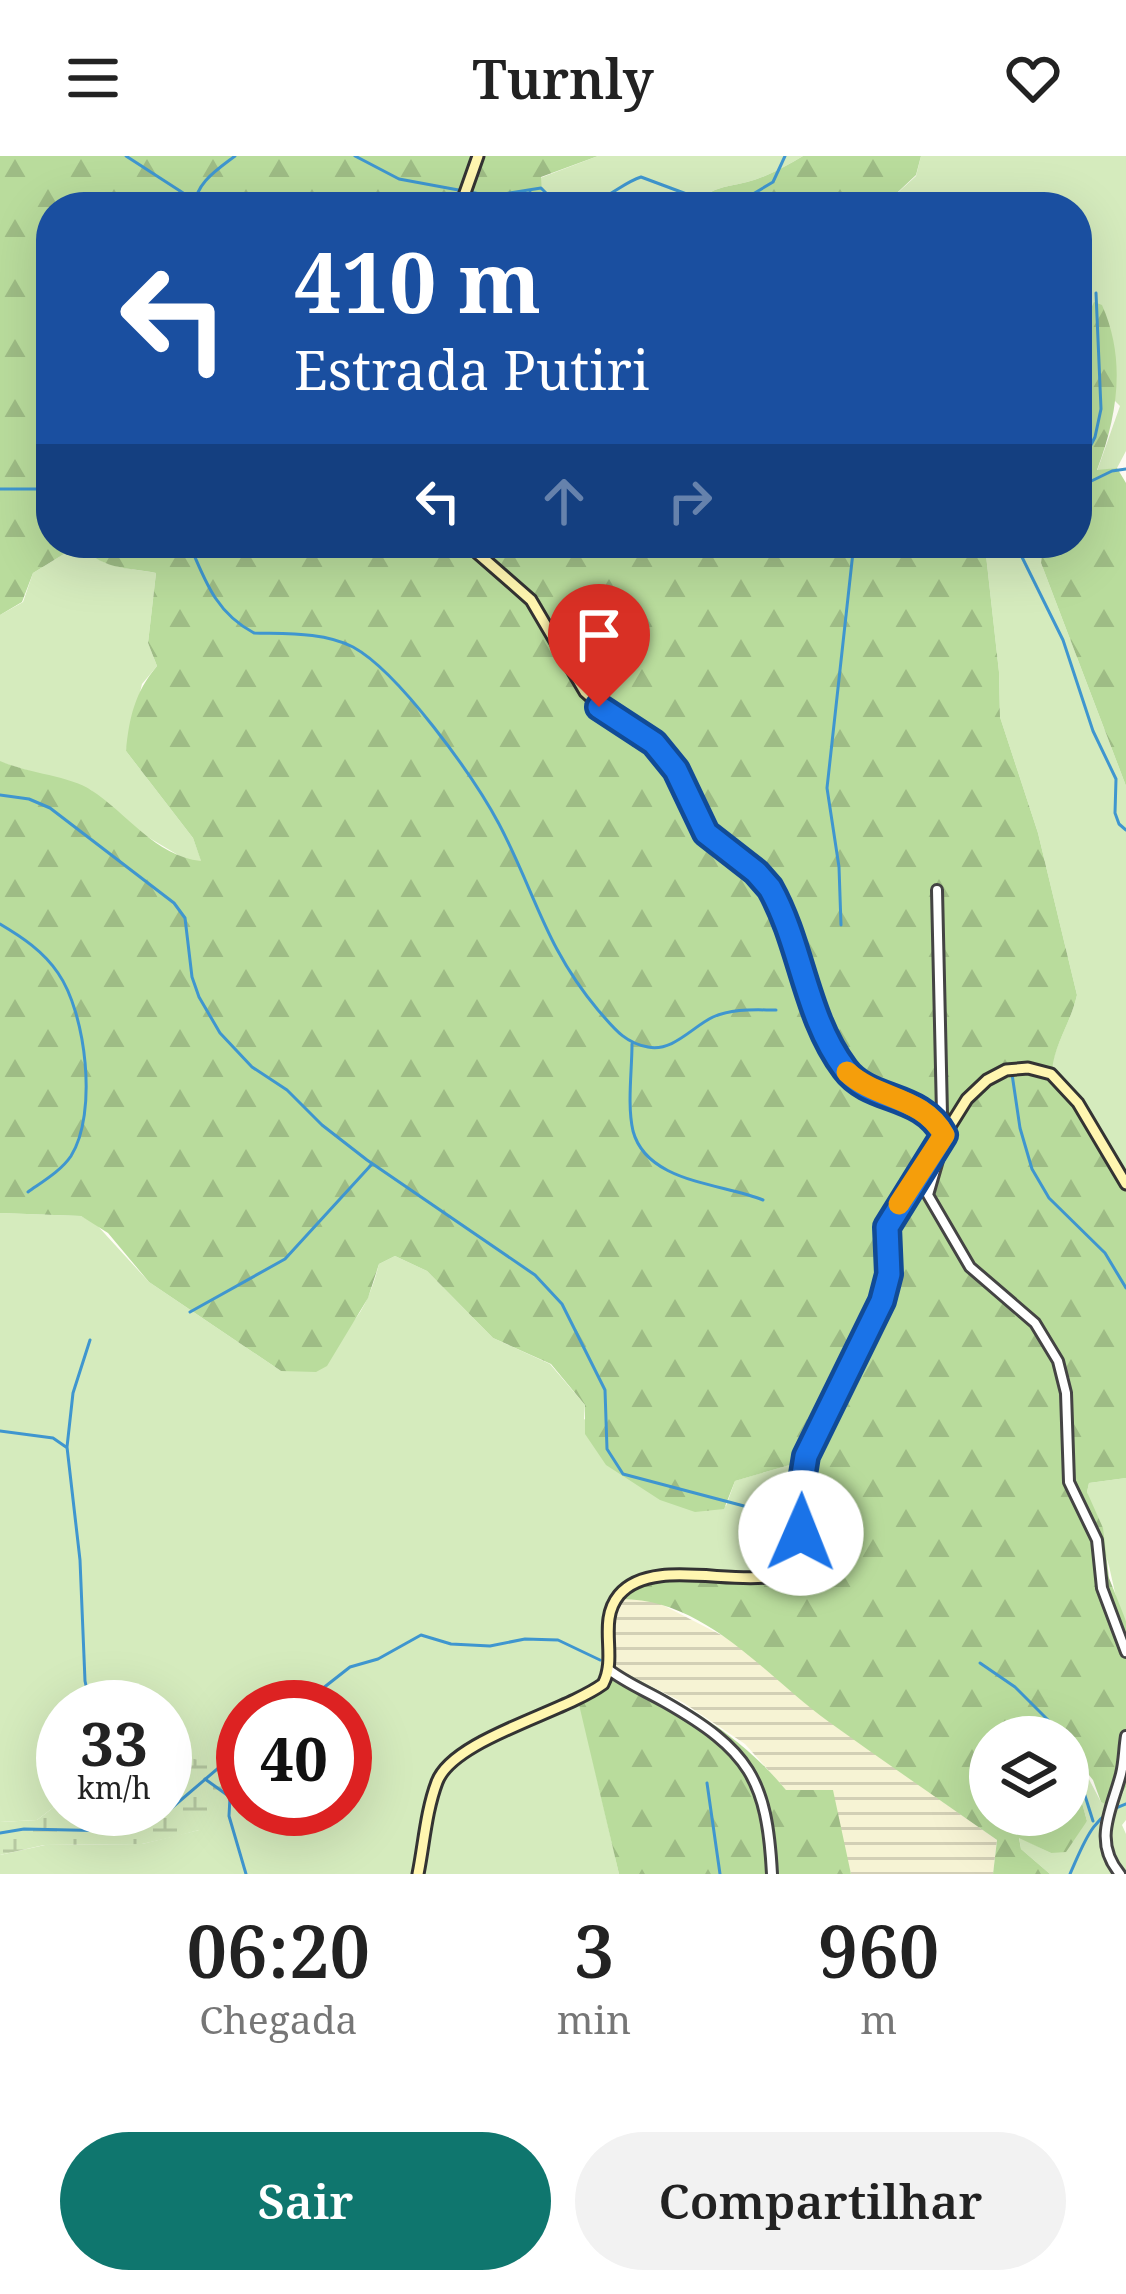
<!DOCTYPE html>
<html lang="pt">
<head>
<meta charset="utf-8">
<style>
  body { margin:0; font-family:"Noto Serif",serif; background:#f2f2f2; color:#222; height:100vh; display:flex; flex-direction:column; font-size:45px; white-space:nowrap }
  * { box-sizing:border-box; margin:0 }
  p { font-size:39px; color:#767676 }
  .icon { flex:none; width:66px; height:66px; fill:none; stroke:currentColor; stroke-width:2; stroke-linecap:round; stroke-linejoin:round }
  .map { position:relative; height:1718px; overflow:hidden }
  .drawer { display:flex; flex-direction:column; background:#fff; flex:1 }
  .drawer>* { flex:none }
  .guide { position:absolute; left:36px; top:36px; width:1056px; height:366px; border-radius:48px; box-shadow:0 12px 48px #0002; background:#1a4fa0; color:#fff; overflow:hidden }
  .fabs { position:absolute; left:969px; top:1560px; display:grid; gap:24px }
  .fabs a { display:grid; place-items:center; width:120px; height:120px; border-radius:50%; background:#fff; box-shadow:0 12px 48px #0002; font-size:60px }
  .speed { position:absolute; left:36px; top:1524px; display:flex; gap:24px; font-size:60px; font-weight:700; text-align:center }
  .speed>* { display:grid; place-content:center; width:156px; height:156px; border-radius:50%; background:#fff; box-shadow:0 12px 48px #0002; line-height:1 }
  .speed small { font-size:30px; font-weight:400 }
  .speed .limit { border:18px solid #d22; background:#fff; color:#111 }
  .pin { position:absolute; display:grid; place-items:center; width:102px; height:102px; color:#fff; margin:-123px -51px; border-radius:50% 50% 50% 0; rotate:-45deg; box-shadow:0 0 12px #0007 }
  .pin .icon { rotate:45deg }
  .me { position:absolute; width:132px; margin:-66px; rotate:1deg; stroke-linejoin:round; filter:drop-shadow(0 0 9px #0008) }
  .turn { display:flex; align-items:center; gap:42px; height:252px; padding:0 60px; font-size:54px }
  .turn .icon { width:156px; height:156px; stroke-width:2.5 }
  .turn b { display:block; font-size:84px; line-height:102px }
  .lanes { display:flex; align-items:center; height:114px; padding:0 60px; background:#0003; justify-content:center; gap:60px; direction:ltr }
  .lanes .off { opacity:.35 }
  .eta { display:flex; justify-content:space-evenly; align-items:center; height:204px; text-align:center }
  .eta b { font-size:72px; font-weight:600; line-height:84px }
  .primary-button { display:flex; gap:24px; margin-top:auto; padding:24px 60px }
  .primary-button a { flex:1; height:138px; border-radius:72px; background:#0f766e; color:#fff; font-size:48px; font-weight:600; line-height:138px; text-align:center }
  .primary-button a+a { background:#f2f2f2; color:#222 }
  header { display:flex; justify-content:space-between; align-items:center; height:156px; padding:0 60px; background:#fff; font-size:54px; font-weight:600 }
  .map>svg:first-child { display:block }
  .farmland { fill:url(#farmland-rules) }
  .grass { fill:#d5ebbd; fill-rule:evenodd }
  .forest { fill:url(#forest-firs); fill-rule:evenodd }
  .wetland { fill:url(#wetland-marsh) }
  .lines { fill:none; stroke-linecap:round; stroke-linejoin:round }
  .stream { stroke:#3f96cf; stroke-width:3 }
  .street-casing { stroke:#444; stroke-width:14 }
  .secondary-casing { stroke:#333; stroke-width:15 }
  .street { stroke:#fff; stroke-width:8 }
  .secondary { stroke:#fff6b0; stroke-width:9 }
  .route-casing { stroke:#114b97; stroke-width:30 }
  .route { stroke:#1a73e8; stroke-width:21 }
  .slow { stroke:#f59e0b; stroke-width:21 }
</style>
</head>
<body>
<header><svg class="icon" aria-label="menu" viewBox="0 0 24 24"><path d="M4 6h16M4 12h16M4 18h16"/></svg>Turnly<svg class="icon" aria-label="heart" viewBox="0 0 24 24"><path d="M12 20l-8-8c-3-5 5-10 8-4 3-6 11-1 8 4z"/></svg></header>
<div class="map">
<svg width="1126" height="1718" viewBox="0 0 1126 1718">
  <defs>
    <pattern id="farmland-rules" width="6" height="5" patternUnits="userSpaceOnUse" patternTransform="scale(3)"><rect width="6" height="5" fill="#f6f3d4"/><path d="M0 2.5h6" fill="none" stroke="#d2cfb5"/></pattern>
    <pattern id="forest-firs" width="22" height="20" patternUnits="userSpaceOnUse" patternTransform="scale(3)"><rect width="22" height="20" fill="#b9dc9c"/><path d="M5 1l3.5 6h-7zM16 11l3.5 6h-7z" fill="#9ebc85"/></pattern>
    <pattern id="wetland-marsh" width="20" height="14" patternUnits="userSpaceOnUse" patternTransform="scale(3)"><rect width="20" height="14" fill="#d5ebbd"/><path d="M1 5h8M5 5V1M11 12h8M15 12V8" fill="none" stroke="#b6c8a1"/></pattern>
  </defs>
  <rect width="100%" height="100%" fill="#fffdf5"/>
  <path class="farmland" d="M649,1442L731,1484L824,1562L997,1684L993,1718H851L841,1682L786,1634L745,1588L684,1547L612,1510L610,1458L618,1443Z"/>
  <g class="grass">
    <path d="M598,0H803C786,10 767,21 747,26C723,32 711,30 694,51H532L542,37L540,22Z"/>
    <path d="M921,0H1126V295L1117,312L1097,315L1120,250L1078,208L1089,257L1087,267L1077,273V51H882L916,20Z"/>
    <path d="M82,387C95,412 130,412 156,417L148,487L157,510L142,528L126,595L193,682L202,707L183,702L136,674L91,634L0,606V459L23,446L33,417Z"/>
    <path d="M980,387H1043L1041,407L1126,630V1027L1051,915C1055,887 1071,866 1077,839L1038,677L1000,561L999,516L986,399Z"/>
    <path d="M0,1057L81,1060L95,1067L149,1126L281,1215C338,1181 361,1177 379,1108L395,1100L427,1115L493,1182L550,1208L585,1249L584,1263L726,1350L735,1325L792,1308L811,1277L817,1284L806,1350L811,1389L805,1402L777,1418L727,1417L628,1426L610,1458L611,1519L578,1540L619,1718H0V1699L45,1689L142,1688L199,1674L168,1609L165,1612V1551H63V1644L37,1664L0,1666ZM243,1551H345V1653H243Z"/>
    <path d="M1126,1322V1465L1118,1450L1109,1410L1087,1336L1089,1327Z"/>
    <path d="M1081,1608L1101,1646L1115,1653L1126,1631V1664L1122,1669L1126,1678V1718H1050L1021,1693L1019,1681L1051,1697L1087,1665L1079,1636Z"/>
  </g>
  <g class="forest">
    <path d="M0,0H598L541,21L542,38L532,51H51V387H82L33,417L22,446L0,459Z"/>
    <path d="M803,0H921L916,19L882,51H694C711,30 723,32 747,26C767,21 786,10 803,0Z"/>
    <path d="M1094,146L1102,149C1126,203 1118,258 1097,314L1117,312L1126,327V630L1041,407L1043,387H1077V319L1082,315L1077,313V273L1087,267C1090,246 1078,227 1078,206C1077,184 1085,166 1094,146Z"/>
    <path d="M83,387H980L986,399L999,516L1000,561L1038,677L1077,839C1071,866 1055,887 1052,914L1126,1027V1322L1089,1327L1087,1336L1103,1372L1109,1422L1126,1465V1631L1114,1653L1101,1646L1093,1624L1081,1609L1079,1636L1087,1665L1066,1696L1051,1697L1019,1682L1021,1693L1050,1718H993L997,1684C941,1645 885,1606 829,1566C765,1520 705,1441 618,1443L628,1426L644,1418H777L805,1402L811,1389L806,1350L817,1284L812,1278L793,1308L735,1325L724,1353L695,1356L660,1344L606,1309L585,1278V1249L551,1208L493,1182L427,1115L395,1100L379,1108L368,1142L327,1210L316,1216L281,1215L149,1126L108,1077L81,1060L0,1057V605C27,617 70,620 91,634C127,657 155,700 201,705L193,682L126,595C129,562 135,536 157,510L148,487L156,417C131,412 94,413 83,387ZM990,1581H1068V1659H990Z"/>
    <path d="M612,1510C678,1544 738,1576 786,1634H833L851,1718H619L577,1540L592,1533Z"/>
  </g>
  <path class="wetland" d="M185,1601L208,1606L226,1620L229,1639L213,1663L199,1674L177,1680L142,1688L44,1689L0,1699V1666L37,1664L63,1644V1653H84L105,1668L131,1661L136,1653H165V1612Z"/>
  <g class="lines">
    <g class="stream">
      <path d="M126,0L194,44"/>
      <path d="M355,0L399,23L491,40L541,32L551,42C565,41 574,49 587,47C607,44 622,27 641,21L700,43L753,38L773,26L785,0"/>
      <path d="M195,51C194,28 218,13 235,0"/>
      <path d="M530,51V36"/>
      <path d="M1077,316L1095,281L1101,253L1096,137"/>
      <path d="M1077,332L1112,315L1126,313"/>
      <path d="M0,333H51"/>
      <path d="M189,387C205,425 216,457 254,477C287,478 323,476 353,491C399,516 474,621 499,668C535,736 545,791 598,854C613,871 624,887 648,891C673,896 692,871 713,861C733,852 755,854 776,854"/>
      <path d="M1015,387L1063,484L1093,575L1116,623L1115,657L1119,668L1126,674"/>
      <path d="M0,639L29,643L50,652L174,747L185,762L192,821L199,841L220,877L252,911L287,934L322,969L367,1004L535,1119L562,1148L605,1234L607,1293L623,1318L744,1350L789,1395"/>
      <path d="M0,768C22,781 43,795 58,817C86,857 98,957 71,1000C61,1015 42,1026 28,1036"/>
      <path d="M841,769L839,711L827,632L854,387"/>
      <path d="M632,888C632,915 627,949 633,975C647,1027 721,1027 763,1044"/>
      <path d="M1012,918L1020,972L1032,1013L1049,1042L1105,1097L1126,1132"/>
      <path d="M190,1156L285,1103L372,1008"/>
      <path d="M90,1184L73,1237L67,1291L80,1404L85,1525L91,1551"/>
      <path d="M0,1275L53,1282L66,1291"/>
      <path d="M980,1507L1015,1531L1065,1581"/>
      <path d="M299,1551L350,1511L378,1503L421,1479L451,1488L490,1490L525,1483L558,1484L600,1504"/>
      <path d="M1068,1586L1093,1665"/>
      <path d="M205,1623L230,1641L229,1660L246,1718"/>
      <path d="M707,1627L720,1718"/>
      <path d="M119,1653L123,1672"/>
      <path d="M0,1677L24,1673L117,1675L138,1671L161,1661L243,1591"/>
      <path d="M1070,1718C1084,1687 1092,1659 1126,1648"/>
    </g>
    <defs>
      <g id="street">
        <path d="M937,734L942,958L950,971"/>
        <path d="M945,980L928,1039L970,1111L1035,1167L1058,1205L1066,1237L1069,1326L1097,1384L1102,1432L1126,1496"/>
        <path d="M608,1513C626,1527 646,1535 665,1546C749,1594 767,1623 772,1718"/>
        <path d="M1120,1718C1092,1685 1112,1653 1121,1618C1124,1606 1124,1592 1126,1580"/>
      </g>
      <g id="secondary">
        <path d="M460,51L478,0"/>
        <path d="M466,387L531,444L585,536L617,565L654,587L676,614L706,677L756,716L779,748C796,796 815,885 851,920C879,948 922,937 944,979"/>
        <path d="M418,1718C424,1688 426,1655 437,1626C453,1583 563,1557 603,1528C618,1500 597,1466 619,1439C659,1391 778,1450 801,1401L802,1317L822,1264L887,1130V1071L967,943L987,924L1006,914L1028,912L1051,918L1078,947L1126,1028"/>
      </g>
    </defs>
    <use href="#street" class="street-casing"/>
    <use href="#secondary" class="secondary-casing"/>
    <use href="#street" class="street"/>
    <use href="#secondary" class="secondary"/>
  </g>
  <g class="lines">
    <defs>
      <path id="route" d="M599,551L654,587L676,614L706,677L756,716L770,732C802,789 805,860 845,913C870,947 921,936 944,979L887,1071L889,1118L882,1145L806,1300L800,1337L801,1377"/>
    </defs>
    <use href="#route" class="route-casing"/>
    <use href="#route" class="route"/>
    <path class="slow" d="M847,916C877,944 923,940 944,979L899,1048"/>
  </g>
</svg>
<div class="fabs">
<a><svg class="icon" aria-label="layers" viewBox="0 0 24 24"><path d="M12 4l9 5-9 5-9-5zM3 14l9 5 9-5"/></svg></a>
</div>
<div class="speed"><div>33<small>km/h</small></div><div class="limit">40</div></div>
<div class="pin" style="left:599px;top:551px;background:#d93025"><svg class="icon" aria-label="arrive" viewBox="0 0 24 24"><path d="M6 21V4h12l-3 4 3 4H6"/></svg></div>
<svg class="me" style="left:801px;top:1377px" viewBox="-20 -20 40 40"><circle r="19" fill="#fff"/><path d="M0-13L10 11 0 6-10 11z" fill="#1a73e8"/></svg>
<div class="guide">
<div class="turn"><svg class="icon" aria-label="left" viewBox="0 0 24 24"><path d="M17 20v-9H6M10 6l-5 5 5 5"/></svg><div><b>410 m</b>Estrada Putiri</div></div>
<div class="lanes"><svg class="icon" aria-label="left" viewBox="0 0 24 24"><path d="M17 20v-9H6M10 6l-5 5 5 5"/></svg><svg class="icon off" aria-label="ahead" viewBox="0 0 24 24"><path d="M12 20V5M6 11l6-6 6 6"/></svg><svg class="icon off" aria-label="right" viewBox="0 0 24 24"><path d="M7 20v-9h11M14 6l5 5-5 5"/></svg></div>
</div>
</div>
<section class="drawer">
<div class="eta">
<div><b>06:20</b><p>Chegada</p></div>
<div><b>3</b><p>min</p></div>
<div><b>960</b><p>m</p></div>
</div>
<div class="primary-button"><a>Sair</a><a>Compartilhar</a></div>
</section>
</body>
</html>
